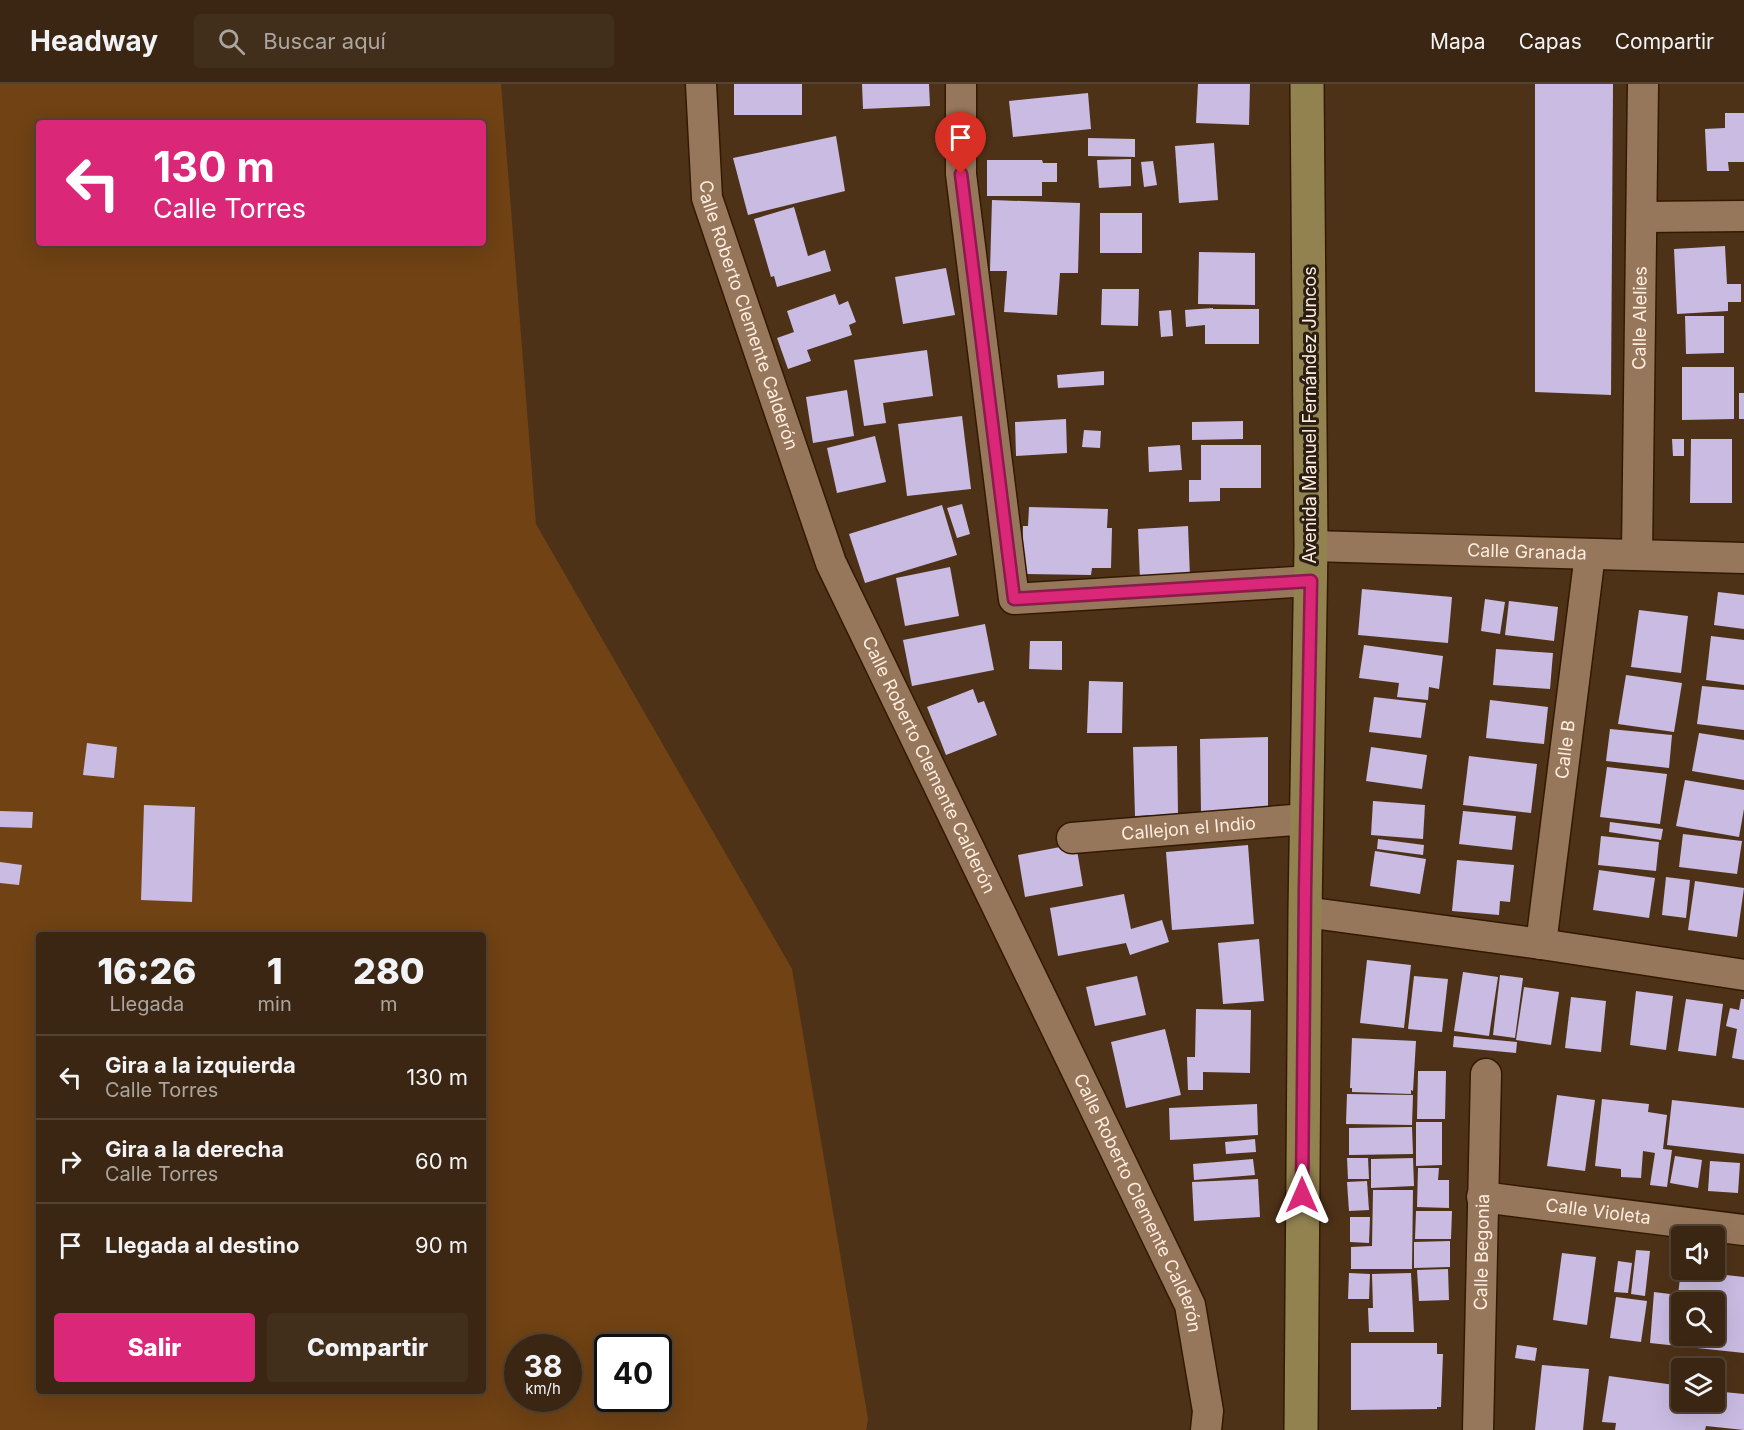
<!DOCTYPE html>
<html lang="es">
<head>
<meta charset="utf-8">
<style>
  body { margin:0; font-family:Inter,sans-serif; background:#412e1b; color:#f1f3f6; height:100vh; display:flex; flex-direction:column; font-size:22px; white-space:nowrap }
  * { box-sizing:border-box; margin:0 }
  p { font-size:20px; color:#aba59f }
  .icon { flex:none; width:33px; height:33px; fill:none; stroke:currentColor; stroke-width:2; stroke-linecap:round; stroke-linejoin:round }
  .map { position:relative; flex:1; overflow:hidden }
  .details { position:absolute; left:36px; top:848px; width:450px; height:462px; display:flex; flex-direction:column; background:#3a2612; border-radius:6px; box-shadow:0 6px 24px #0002,0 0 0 2px #544332 }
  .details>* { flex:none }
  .top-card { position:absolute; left:36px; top:36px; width:450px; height:126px; border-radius:6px; box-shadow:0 6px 24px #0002,0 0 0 2px #544332; background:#db2777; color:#fff; overflow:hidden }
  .buttons { position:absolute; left:1671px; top:1142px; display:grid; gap:12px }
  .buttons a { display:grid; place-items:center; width:54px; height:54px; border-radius:6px; background:#3a2612; box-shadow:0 6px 24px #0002,0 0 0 2px #544332; font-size:30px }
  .speed { position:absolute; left:504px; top:1250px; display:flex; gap:12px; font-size:30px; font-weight:700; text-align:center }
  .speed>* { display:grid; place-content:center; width:78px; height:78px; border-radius:50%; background:#3a2612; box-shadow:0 6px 24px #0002,0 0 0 2px #544332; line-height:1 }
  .speed small { font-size:15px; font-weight:400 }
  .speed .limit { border:3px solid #111; border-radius:9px; background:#fff; color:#111 }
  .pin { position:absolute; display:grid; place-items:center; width:51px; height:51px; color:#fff; margin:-62px -26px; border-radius:50% 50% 50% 0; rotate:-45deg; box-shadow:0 0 6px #0007 }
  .pin .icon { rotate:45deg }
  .me { position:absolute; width:66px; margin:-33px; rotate:0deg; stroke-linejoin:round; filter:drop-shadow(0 0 4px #0008) }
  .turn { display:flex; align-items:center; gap:21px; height:126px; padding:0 18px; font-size:27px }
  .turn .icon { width:78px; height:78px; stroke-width:2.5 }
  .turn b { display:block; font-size:42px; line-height:51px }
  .eta { display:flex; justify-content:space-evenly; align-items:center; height:102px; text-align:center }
  .eta b { font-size:36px; font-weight:800; line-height:42px }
  .primary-button { display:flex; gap:12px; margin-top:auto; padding:12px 18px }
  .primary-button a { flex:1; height:69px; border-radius:6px; background:#db2777; color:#fff; font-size:24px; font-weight:800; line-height:69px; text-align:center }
  .primary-button a+a { background:#412e1b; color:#f1f3f6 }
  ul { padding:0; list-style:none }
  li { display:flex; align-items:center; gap:18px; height:84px; padding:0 18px; border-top:2px solid #544332 }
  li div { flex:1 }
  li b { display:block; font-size:22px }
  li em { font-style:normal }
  header { display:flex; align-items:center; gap:36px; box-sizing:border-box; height:84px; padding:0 30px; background:#3a2612; border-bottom:2px solid #544332 }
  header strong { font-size:28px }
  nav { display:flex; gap:33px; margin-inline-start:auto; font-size:21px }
  .search { width:420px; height:54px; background:#412e1b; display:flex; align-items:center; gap:15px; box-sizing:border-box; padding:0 21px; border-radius:6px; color:#aba59f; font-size:22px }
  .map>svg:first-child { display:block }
  .green { fill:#704214; fill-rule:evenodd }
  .building { fill:#c9bbe2; fill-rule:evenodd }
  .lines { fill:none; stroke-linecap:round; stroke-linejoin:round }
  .street-casing { stroke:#331900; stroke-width:33 }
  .secondary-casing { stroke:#331900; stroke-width:36 }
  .street { stroke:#97775c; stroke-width:30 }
  .secondary { stroke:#91824f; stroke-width:33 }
  .route-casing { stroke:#8e194d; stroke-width:15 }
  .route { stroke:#db2777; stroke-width:10 }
  .labels { text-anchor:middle; stroke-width:6; stroke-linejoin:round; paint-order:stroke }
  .street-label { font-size:18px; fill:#ffecde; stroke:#2a1d12 }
</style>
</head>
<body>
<header>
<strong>Headway</strong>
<div class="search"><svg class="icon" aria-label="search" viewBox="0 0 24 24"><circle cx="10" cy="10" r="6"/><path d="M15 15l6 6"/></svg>Buscar aquí</div>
<nav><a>Mapa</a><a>Capas</a><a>Compartir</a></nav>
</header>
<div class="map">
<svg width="1744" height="1346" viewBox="0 0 1744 1346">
  <rect width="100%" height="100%" fill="#4e3218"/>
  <path class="green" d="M0,0H501L536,440L792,885L868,1335L866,1346H0ZM39,39H483V159H39ZM39,850H483V1306H39ZM518,1263H568V1314H518ZM608,1263H658V1314H608Z"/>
  <g class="building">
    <rect x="734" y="0" width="68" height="31"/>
    <path d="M862,0H929L930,22L863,25Z"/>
    <path d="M1198,0H1250L1249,41L1196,39Z"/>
    <path d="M1535,0H1613L1611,311L1535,308Z"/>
    <path d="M1088,9L1091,45L1013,53L1009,17Z"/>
    <path d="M1725,29H1744V78H1728L1729,87H1707L1705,45L1725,44Z"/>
    <path d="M836,52L845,107L748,131L733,74Z"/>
    <path d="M1088,54L1135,55V73L1088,72Z"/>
    <path d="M1214,59L1218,116L1179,119L1175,62Z"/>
    <path d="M1131,75V102L1099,104L1097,76Z"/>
    <path d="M987,76H1042L1043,79H1057V98H1042V112H987Z"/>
    <path d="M1153,77L1157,101L1144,103L1141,78Z"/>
    <path d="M992,116L1080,119L1078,189H1060L1057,231L1004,228L1007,187H990Z"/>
    <path d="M794,123L808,172L825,166L831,187L777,203L774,192L771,193L754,135Z"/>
    <rect x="1100" y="129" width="42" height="40"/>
    <path d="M1725,162L1727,200H1741V218H1728V227L1677,230L1674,165Z"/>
    <path d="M1199,168L1255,169V221L1198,220Z"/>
    <path d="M946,184L955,231L903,240L895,193Z"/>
    <path d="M1102,205H1139L1138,242L1101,241Z"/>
    <path d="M835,210L839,221L848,217L856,238L849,241L852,251L807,266L811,277L788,285L777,254L794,248L787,227Z"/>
    <path d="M1213,224V225H1259V260H1205V241L1186,243L1185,226Z"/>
    <path d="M1171,226L1173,252L1161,253L1159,227Z"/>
    <path d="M1685,232H1724V269L1686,270Z"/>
    <path d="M927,266L933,312L883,319L886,339L864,342L854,276Z"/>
    <path d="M1682,283H1734V335L1682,336Z"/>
    <path d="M1104,287V301L1058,304L1057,291Z"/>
    <path d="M847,306L854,352L813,359L806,313Z"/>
    <rect x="1739" y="309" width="5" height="26"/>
    <path d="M962,332L971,405L907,412L898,340Z"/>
    <path d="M1066,335L1067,369L1016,372L1015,338Z"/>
    <path d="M1243,337V355L1192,356V338Z"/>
    <path d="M1084,346L1101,347L1100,364L1082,363Z"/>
    <path d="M875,352L886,398L837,409L827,364Z"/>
    <path d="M1672,355H1684V372H1673Z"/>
    <path d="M1691,355H1732V419H1690Z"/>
    <path d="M1180,361L1182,386L1149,388L1148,363Z"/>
    <path d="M1201,361H1261V404H1220V417L1189,418V396H1201Z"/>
    <path d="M962,420L970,450L957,454L947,424Z"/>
    <path d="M942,421L957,471L865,499L849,450Z"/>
    <path d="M1029,423L1108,425L1107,444H1112L1111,484H1092L1091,491L1026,490V482H1022L1023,442H1028Z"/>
    <path d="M1188,442L1190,493L1140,496L1138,445Z"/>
    <path d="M950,483L959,532L905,542L896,494Z"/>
    <path d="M1362,505L1452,513L1448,559L1358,551Z"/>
    <path d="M1718,508L1744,511V545L1714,541Z"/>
    <path d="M1485,515L1505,518L1500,550L1481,547Z"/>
    <path d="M1509,517L1558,523L1554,557L1505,551Z"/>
    <path d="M1639,526L1688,532L1681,589L1631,583Z"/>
    <path d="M985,540L994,586L912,602L903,556Z"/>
    <path d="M1711,552L1744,556V601L1706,596Z"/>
    <path d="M1030,557H1062V586L1029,585Z"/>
    <path d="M1364,561L1443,572L1439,605L1429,603L1428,616L1397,613L1399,599L1359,594Z"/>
    <path d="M1496,565L1553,569L1550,605L1493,601Z"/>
    <path d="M1626,591L1682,599L1674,648L1618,640Z"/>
    <path d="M1089,597L1123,598L1122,649H1087Z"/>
    <path d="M1702,602L1744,606V646L1697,640Z"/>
    <path d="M973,605L978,619L984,617L997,651L946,671L927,623Z"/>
    <path d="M1374,613L1426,619L1421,654L1369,648Z"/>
    <path d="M1490,616L1548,623L1544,660L1486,654Z"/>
    <path d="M1610,645L1672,651L1669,684L1606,677Z"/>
    <path d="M1699,649L1744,656V696L1692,687Z"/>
    <path d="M1268,653V726L1201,728L1200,655Z"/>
    <path d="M87,659L117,663L114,694L83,691Z"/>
    <path d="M1177,662L1178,730L1135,732L1133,663Z"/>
    <path d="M1371,663L1427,671L1422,705L1366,697Z"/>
    <path d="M1469,672L1537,680L1531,729L1463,721Z"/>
    <path d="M1607,683L1667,690L1660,740L1600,733Z"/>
    <path d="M1685,696L1744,706V725L1739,753L1676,742Z"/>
    <path d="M1373,717L1425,721L1423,755L1371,751Z"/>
    <path d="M144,721L195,723L192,818L141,816Z"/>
    <path d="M0,727L33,728L32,744L0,743Z"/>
    <path d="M1463,727L1516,732L1512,766L1459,760Z"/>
    <path d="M1610,738L1663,745L1661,756L1609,748Z"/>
    <path d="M1683,750L1742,757L1737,790L1679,783Z"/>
    <path d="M1601,752L1659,758L1656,787L1598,781Z"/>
    <path d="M1378,755L1424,761L1423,771L1377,765Z"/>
    <path d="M1076,760L1083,802L1025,813L1018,771Z"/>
    <path d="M1248,761L1254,840L1172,846L1166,768Z"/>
    <path d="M1375,767L1426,775L1420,810L1370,802Z"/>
    <path d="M1457,776L1514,781L1510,818L1500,817L1499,831L1452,827Z"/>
    <path d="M0,778L22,781L19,801L0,799Z"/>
    <path d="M1599,786L1655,794L1649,834L1593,826Z"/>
    <path d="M1666,793L1690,796L1686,834L1662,831Z"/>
    <path d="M1695,797L1744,804L1737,853L1688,846Z"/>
    <path d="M1124,810L1131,845L1162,836L1169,858L1130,871L1126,859L1058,872L1050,824Z"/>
    <path d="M1259,855L1264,917L1223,920L1218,859Z"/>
    <path d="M1367,876L1411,881L1404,944L1360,939Z"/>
    <path d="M1463,888L1498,893L1489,952L1454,947Z"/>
    <path d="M1500,891L1523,894L1515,954L1493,951Z"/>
    <path d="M1137,892L1146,931L1095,942L1086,903Z"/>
    <path d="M1414,892L1448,895L1442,948L1408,945Z"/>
    <path d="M1524,903L1559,908L1551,961L1516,956Z"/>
    <path d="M1636,907L1673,912L1666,966L1630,961Z"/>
    <path d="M1571,913L1606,917L1601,968L1565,964Z"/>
    <path d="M1686,915L1723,920L1716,972L1678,967Z"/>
    <path d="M1741,915H1744V976L1732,974L1737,945L1726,942L1730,924L1739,926Z"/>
    <path d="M1196,925L1251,926L1250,989L1203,988V1006H1188L1187,973H1195Z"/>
    <path d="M1165,945L1181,1011L1126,1024L1111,958Z"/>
    <path d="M1454,952L1517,958L1516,969L1453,963Z"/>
    <path d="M1352,954L1416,957L1413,1007L1411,1006V1010L1352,1008V1004H1350Z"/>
    <path d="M1418,987H1446L1445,1035H1417Z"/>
    <path d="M1347,1010L1413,1011L1412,1041L1346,1040Z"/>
    <path d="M1557,1011L1595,1016L1585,1087L1547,1082Z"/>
    <path d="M1602,1015L1649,1020L1648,1028L1667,1031L1663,1065L1672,1066L1667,1103L1650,1101L1655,1069L1643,1067L1641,1094L1621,1093V1085L1595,1082Z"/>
    <path d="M1672,1016L1744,1024V1070L1667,1061Z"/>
    <path d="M1257,1020L1258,1051L1170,1056L1169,1024Z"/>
    <path d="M1416,1038H1442V1081L1416,1082Z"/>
    <path d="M1412,1043L1413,1070L1349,1071V1044Z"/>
    <path d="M1255,1055L1256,1068L1226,1070L1225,1058Z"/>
    <path d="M1675,1072L1702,1076L1698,1104L1670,1099Z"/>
    <path d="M1347,1074H1368L1369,1095H1348Z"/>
    <path d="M1413,1074L1414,1102L1371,1104V1075Z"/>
    <path d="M1253,1075L1255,1091L1194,1096L1193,1080Z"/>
    <path d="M1710,1077L1740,1079L1738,1109L1708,1107Z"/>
    <path d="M1418,1084H1439L1438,1096H1449V1124L1417,1123Z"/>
    <path d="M1258,1095L1260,1133L1194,1137L1192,1098Z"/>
    <path d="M1367,1097L1369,1126L1349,1127L1347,1098Z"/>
    <path d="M1373,1106H1413L1412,1185H1351V1163L1372,1162Z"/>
    <path d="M1416,1127H1452L1451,1155H1415Z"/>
    <path d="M1350,1133H1370L1369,1159L1350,1158Z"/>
    <path d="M1450,1157V1183L1414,1184V1158Z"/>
    <path d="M1636,1166L1650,1167L1645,1212L1631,1210Z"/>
    <path d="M1562,1169L1596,1173L1587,1241L1553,1236Z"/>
    <path d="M1618,1177L1632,1179L1628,1209L1614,1208Z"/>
    <path d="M1448,1185L1449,1216L1419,1217L1417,1186Z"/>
    <path d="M1681,1186L1744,1193V1269L1650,1259L1654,1208L1678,1211ZM1682,1218H1714V1251H1682Z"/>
    <path d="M1349,1189L1370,1190L1369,1215H1348Z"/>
    <path d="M1411,1189L1414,1248H1369L1368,1224H1373L1372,1190Z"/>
    <path d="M1616,1213L1647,1217L1641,1258L1610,1254Z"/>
    <path d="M1351,1259H1437V1270H1443L1441,1323H1437V1325L1351,1326Z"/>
    <path d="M1517,1261L1537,1264L1535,1277L1515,1274Z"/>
    <path d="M1542,1281L1589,1285L1583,1346H1535Z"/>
    <path d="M1609,1292L1682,1302V1317H1714V1307L1744,1310V1346L1706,1342L1705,1346H1615L1616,1339L1602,1338Z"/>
  </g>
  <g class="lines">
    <defs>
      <g id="street">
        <path id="s1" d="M701,0L707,114L831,479L1190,1221L1208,1327L1206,1346"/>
        <path d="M961,0V90L1014,515L1311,497"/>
        <path d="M1642,133L1744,132"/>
        <path id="s2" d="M1311,462L1744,474"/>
        <path id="s3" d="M1637,470L1643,0"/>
        <path id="s4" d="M1072,754L1306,735"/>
        <path d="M1305,828L1541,860L1744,891"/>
        <path id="s5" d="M1541,860L1590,470"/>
        <path id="s6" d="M1482,1113L1744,1146"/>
        <path id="s7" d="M1478,1346L1486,990"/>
      </g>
      <path id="secondary" d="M1301,1346L1305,828L1311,462L1307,0"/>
    </defs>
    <use href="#street" class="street-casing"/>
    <use href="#secondary" class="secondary-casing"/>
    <use href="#street" class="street"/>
    <use href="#secondary" class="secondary"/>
  </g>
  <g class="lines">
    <defs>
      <path id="route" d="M961,90L1014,515L1311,497L1305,805L1302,1111"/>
    </defs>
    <use href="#route" class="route-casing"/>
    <use href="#route" class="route"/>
  </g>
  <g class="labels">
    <g class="street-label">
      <text dy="6" stroke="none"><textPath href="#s1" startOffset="238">Calle Roberto Clemente Calderón</textPath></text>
      <text dy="6" stroke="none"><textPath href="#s3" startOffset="236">Calle Alelies</textPath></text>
      <text transform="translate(1310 331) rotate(-90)" y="6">Avenida Manuel Fernández Juncos</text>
      <text dy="6" stroke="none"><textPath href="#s2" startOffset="216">Calle Granada</textPath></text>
      <text dy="6" stroke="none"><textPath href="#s5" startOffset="196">Calle B</textPath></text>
      <text dy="6" stroke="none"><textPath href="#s1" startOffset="724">Calle Roberto Clemente Calderón</textPath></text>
      <text dy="6" stroke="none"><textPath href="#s4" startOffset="117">Callejon el Indio</textPath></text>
      <text dy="6" stroke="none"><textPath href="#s1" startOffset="1210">Calle Roberto Clemente Calderón</textPath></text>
      <text dy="6" stroke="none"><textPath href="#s6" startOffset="117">Calle Violeta</textPath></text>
      <text dy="6" stroke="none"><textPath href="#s7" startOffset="178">Calle Begonia</textPath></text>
    </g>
  </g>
</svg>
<div class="buttons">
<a><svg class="icon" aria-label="sound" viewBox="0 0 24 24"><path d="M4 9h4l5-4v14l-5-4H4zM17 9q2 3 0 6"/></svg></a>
<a><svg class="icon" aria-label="search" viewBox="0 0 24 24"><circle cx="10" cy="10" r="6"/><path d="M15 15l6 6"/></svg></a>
<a><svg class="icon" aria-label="layers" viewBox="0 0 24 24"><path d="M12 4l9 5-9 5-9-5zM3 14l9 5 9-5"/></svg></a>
</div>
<div class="speed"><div>38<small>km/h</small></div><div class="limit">40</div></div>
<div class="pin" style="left:961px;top:90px;background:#d93025"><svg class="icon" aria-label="arrive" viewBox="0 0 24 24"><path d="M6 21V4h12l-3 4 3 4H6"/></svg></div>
<svg class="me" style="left:1302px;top:1111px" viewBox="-20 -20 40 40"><path d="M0-17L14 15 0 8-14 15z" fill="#db2777" stroke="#fff" stroke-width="4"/></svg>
<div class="top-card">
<div class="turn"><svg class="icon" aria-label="left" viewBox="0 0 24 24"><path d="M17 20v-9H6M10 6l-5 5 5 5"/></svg><div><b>130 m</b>Calle Torres</div></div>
</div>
<section class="details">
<div class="eta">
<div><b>16:26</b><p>Llegada</p></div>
<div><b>1</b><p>min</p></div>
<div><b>280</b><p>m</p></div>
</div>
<ul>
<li><svg class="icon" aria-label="left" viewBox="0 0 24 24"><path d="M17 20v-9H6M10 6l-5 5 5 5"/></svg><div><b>Gira a la izquierda</b><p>Calle Torres</p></div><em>130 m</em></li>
<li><svg class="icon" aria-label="right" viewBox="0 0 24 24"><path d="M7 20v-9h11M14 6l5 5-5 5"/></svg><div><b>Gira a la derecha</b><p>Calle Torres</p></div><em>60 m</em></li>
<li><svg class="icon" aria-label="arrive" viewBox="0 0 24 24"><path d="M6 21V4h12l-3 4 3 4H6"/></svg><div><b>Llegada al destino</b></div><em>90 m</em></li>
</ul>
<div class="primary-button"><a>Salir</a><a>Compartir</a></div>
</section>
</div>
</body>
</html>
